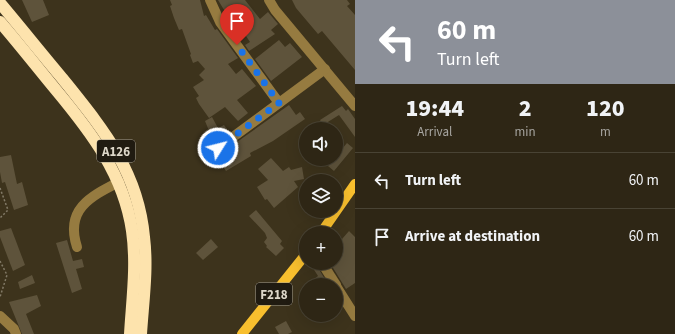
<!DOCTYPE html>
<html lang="en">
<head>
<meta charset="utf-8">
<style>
  body { margin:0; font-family:"Source Sans 3",sans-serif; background:#362e1e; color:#f1f3f6; height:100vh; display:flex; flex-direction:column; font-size:15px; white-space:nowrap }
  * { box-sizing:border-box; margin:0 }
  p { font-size:13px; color:#a7a5a0 }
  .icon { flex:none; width:22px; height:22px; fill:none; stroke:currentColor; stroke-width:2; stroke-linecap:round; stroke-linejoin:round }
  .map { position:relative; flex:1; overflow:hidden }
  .panel { display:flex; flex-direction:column; background:#2e2615; width:320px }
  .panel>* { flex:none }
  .banner { background:#8c9099; color:#fff; overflow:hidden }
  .controls { position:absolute; left:299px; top:122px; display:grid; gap:8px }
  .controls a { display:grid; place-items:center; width:44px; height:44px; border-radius:50%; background:#2e2615; box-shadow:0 4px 16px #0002,0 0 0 1px #494334; font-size:20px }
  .pin { position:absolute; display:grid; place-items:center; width:34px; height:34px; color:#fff; margin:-41px -17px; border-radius:50% 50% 50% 0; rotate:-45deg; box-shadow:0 0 4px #0007 }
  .pin .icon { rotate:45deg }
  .me { position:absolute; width:44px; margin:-22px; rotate:54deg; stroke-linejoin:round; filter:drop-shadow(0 0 3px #0008) }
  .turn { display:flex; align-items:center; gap:14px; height:84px; padding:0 16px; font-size:18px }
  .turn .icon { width:52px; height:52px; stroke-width:2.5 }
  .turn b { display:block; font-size:28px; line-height:34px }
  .eta { display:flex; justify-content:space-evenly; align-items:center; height:68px; text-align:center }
  .eta b { font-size:24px; font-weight:800; line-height:28px }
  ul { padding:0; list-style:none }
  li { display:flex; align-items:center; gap:12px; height:56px; padding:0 16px; border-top:1px solid #494334 }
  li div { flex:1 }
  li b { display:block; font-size:15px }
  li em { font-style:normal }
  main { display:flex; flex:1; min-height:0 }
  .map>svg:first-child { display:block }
  .building { fill:#5e533b }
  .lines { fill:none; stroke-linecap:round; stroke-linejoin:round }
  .path { stroke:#827a67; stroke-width:1.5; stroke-dasharray:2 2; stroke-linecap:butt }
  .minor { stroke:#967b40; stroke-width:10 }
  .major { stroke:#f8bf2e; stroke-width:10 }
  .highway { stroke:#fde3ad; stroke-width:12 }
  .route { stroke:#1a73e8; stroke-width:7; stroke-dasharray:0 12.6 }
  .labels { text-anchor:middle; stroke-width:4; stroke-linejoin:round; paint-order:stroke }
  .shield { fill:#201b11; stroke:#a49f92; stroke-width:1 }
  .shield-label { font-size:13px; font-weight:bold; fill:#ddd7c9 }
</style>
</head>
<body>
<main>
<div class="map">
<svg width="355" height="334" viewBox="0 0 355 334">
  <rect width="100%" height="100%" fill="#3d331c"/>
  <g class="building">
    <path d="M22,0H43L49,15L32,22Z"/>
    <path d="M170,0H200L204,16L206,15L215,30L217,29L238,58L228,64L236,74L242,69L256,86L237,100L248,113L238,121L225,107L209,118L199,104L196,98L199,96L193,87L204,80L199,75L205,69L198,61L193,63L190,55L191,54L182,29L179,30L174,18L170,6L172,5Z"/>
    <path d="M218,0H245L260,19L268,12L278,24L271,30L275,34L249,51L245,45L250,42L242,30L238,33Z"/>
    <path d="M292,0H347L350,4L347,6L355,15V70L322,31L318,34L296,8Z"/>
    <path d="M279,40L285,47L290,43L302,57L271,81L255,59Z"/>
    <path d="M289,105L296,115L300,112L305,119L273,141L250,153L251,156L226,171L222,165L220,160L222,158L220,154Z"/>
    <path d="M342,106L346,111L348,109L355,119V137L339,115L323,125L320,120Z"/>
    <path d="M212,117L218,128L224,125L229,132L214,143L205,121Z"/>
    <path d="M347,143L353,148L334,171L328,166L334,159H336V156Z"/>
    <path d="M11,155L17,184L22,182L28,205L14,210L5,182L2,183L0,172V157Z"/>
    <path d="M271,158L283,171L289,167L291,170L302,167L304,179L294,181L298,187L274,208L267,199L265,200L257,187L268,180L258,169Z"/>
    <path d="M256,210L282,241L280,244L284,248L276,256L266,247L267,246L264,242L267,238L265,233L249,216Z"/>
    <path d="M11,228L25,265L13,271L0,237V231Z"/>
    <path d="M349,231L355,237V283L346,289L330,263H336V246Z"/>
    <path d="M211,239L218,247L203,260L196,253Z"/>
    <path d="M67,240L73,261L82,259L84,267L76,269L82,289L72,293L56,243Z"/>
    <path d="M315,263L328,284L327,285H307L318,276L311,265Z"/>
    <path d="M32,275L35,283L20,289L18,282Z"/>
    <path d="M37,295L41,306L26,314L34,334H22L9,302Z"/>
    <path d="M286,321L292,332L288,334H279L275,327Z"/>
  </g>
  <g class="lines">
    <g class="path">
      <path d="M0,188L8,210L0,218"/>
      <path d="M0,261L7,275L0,297"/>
    </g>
    <g class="minor">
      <path d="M210,0L220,22L279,103"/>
      <path d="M269,0L275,10L355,106"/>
      <path d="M218,148L325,69"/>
      <path d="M77,247C65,210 89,197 119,182"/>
      <path d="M322,263L336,285"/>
      <path d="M336,286L355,316"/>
      <path d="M0,316L14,329L16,334"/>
    </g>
    <g class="major">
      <path d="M321,233L355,184"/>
      <path d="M242,334L306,254"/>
    </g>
    <g class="highway">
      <path d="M0,3C21,28 41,53 62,78C102,128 138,170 144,237C148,269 143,302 141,334"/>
      <path d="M0,22C19,44 37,67 56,90C91,132 124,175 132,231C137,265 132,300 130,334"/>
    </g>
  </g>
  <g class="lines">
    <path class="route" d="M218,148L279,103L237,45"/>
  </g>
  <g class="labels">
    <g class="shield">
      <rect x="97" y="140" width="38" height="22" rx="3"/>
      <rect x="256" y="283" width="36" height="22" rx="3"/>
    </g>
    <g class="shield-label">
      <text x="116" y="156">A126</text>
      <text x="274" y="299">F218</text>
    </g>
  </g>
</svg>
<div class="controls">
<a><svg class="icon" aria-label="sound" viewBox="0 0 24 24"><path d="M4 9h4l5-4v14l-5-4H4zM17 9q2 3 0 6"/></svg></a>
<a><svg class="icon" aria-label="layers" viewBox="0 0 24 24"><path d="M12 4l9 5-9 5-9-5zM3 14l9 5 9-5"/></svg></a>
<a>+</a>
<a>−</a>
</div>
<div class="pin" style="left:237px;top:45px;background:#d93025"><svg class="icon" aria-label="arrive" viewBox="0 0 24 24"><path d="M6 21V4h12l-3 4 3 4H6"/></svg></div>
<svg class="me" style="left:218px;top:148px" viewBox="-20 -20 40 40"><circle r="17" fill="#1a73e8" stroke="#fff" stroke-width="3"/><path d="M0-11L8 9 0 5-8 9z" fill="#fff"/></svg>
</div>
<section class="panel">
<div class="banner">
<div class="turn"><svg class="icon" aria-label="left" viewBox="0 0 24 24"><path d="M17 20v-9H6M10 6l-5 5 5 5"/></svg><div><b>60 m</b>Turn left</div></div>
</div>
<div class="eta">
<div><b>19:44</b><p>Arrival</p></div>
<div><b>2</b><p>min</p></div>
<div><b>120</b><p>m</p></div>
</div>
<ul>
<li><svg class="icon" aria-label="left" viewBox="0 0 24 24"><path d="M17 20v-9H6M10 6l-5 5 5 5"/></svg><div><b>Turn left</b></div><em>60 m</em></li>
<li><svg class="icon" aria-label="arrive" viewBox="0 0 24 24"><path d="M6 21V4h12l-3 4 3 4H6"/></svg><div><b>Arrive at destination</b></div><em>60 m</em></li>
</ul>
</section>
</main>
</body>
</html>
